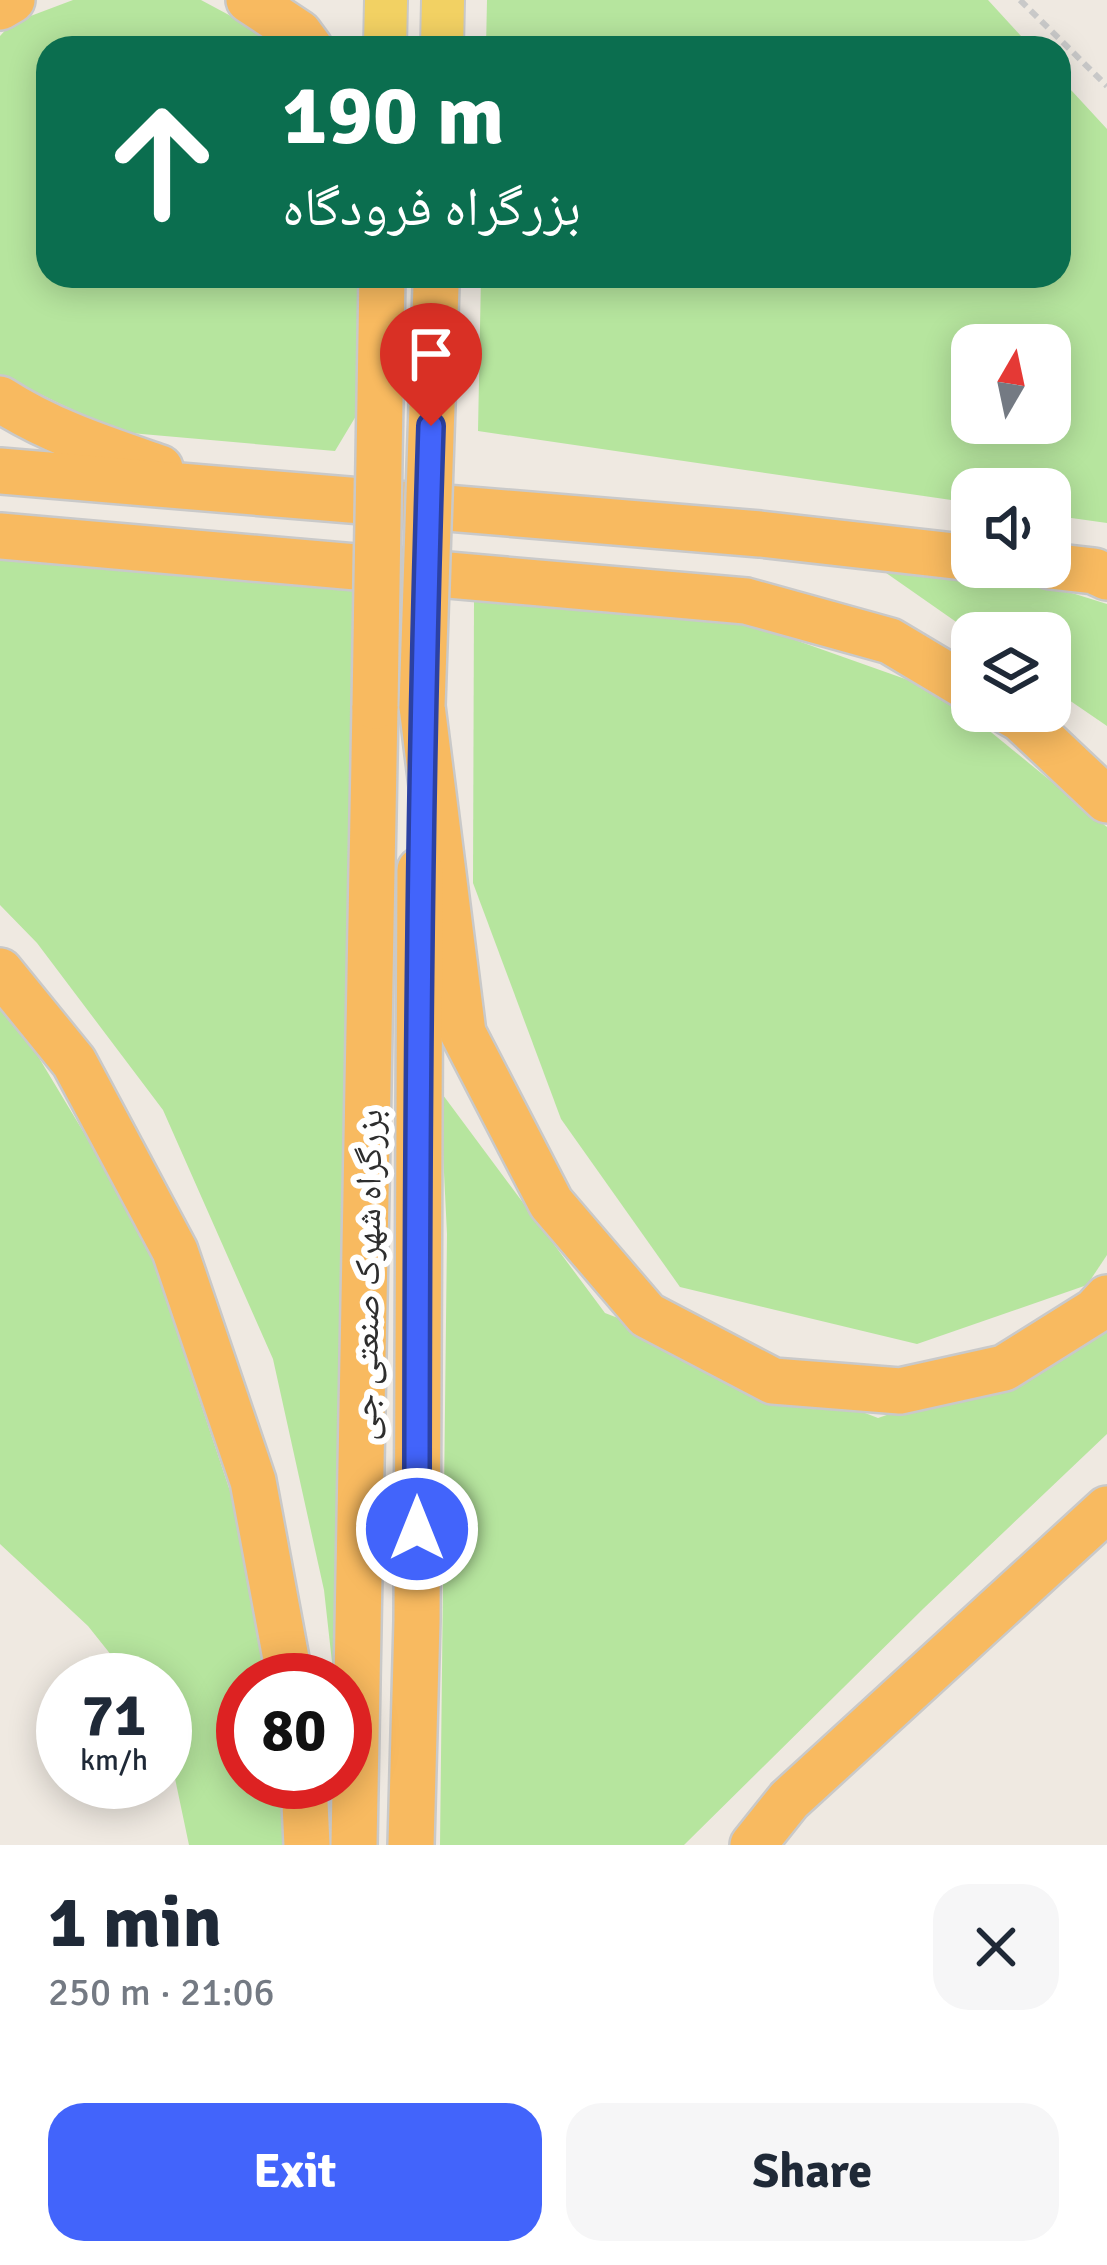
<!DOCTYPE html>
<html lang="en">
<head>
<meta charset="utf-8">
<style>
  body { margin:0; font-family:Signika,"Noto Naskh Arabic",sans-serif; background:#f6f6f7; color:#1f2937; height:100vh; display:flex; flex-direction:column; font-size:45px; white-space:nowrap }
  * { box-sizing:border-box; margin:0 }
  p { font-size:39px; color:#747a83 }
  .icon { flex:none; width:66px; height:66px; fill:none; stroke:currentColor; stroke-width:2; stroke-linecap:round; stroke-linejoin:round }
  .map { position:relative; height:1845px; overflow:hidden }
  .side { display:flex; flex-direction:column; background:#fff; flex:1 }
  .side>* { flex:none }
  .guide { position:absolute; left:36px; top:36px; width:1035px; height:252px; border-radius:36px; box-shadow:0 6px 30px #0003; background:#0b6e4f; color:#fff; overflow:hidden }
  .needle { width:78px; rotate:9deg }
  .buttons { position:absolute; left:951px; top:324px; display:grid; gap:24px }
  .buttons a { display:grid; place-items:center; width:120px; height:120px; border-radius:24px; background:#fff; box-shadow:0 6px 30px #0003; font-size:60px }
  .speed { position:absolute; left:36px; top:1653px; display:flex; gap:24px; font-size:60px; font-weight:700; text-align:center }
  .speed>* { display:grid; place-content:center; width:156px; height:156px; border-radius:50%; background:#fff; box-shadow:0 6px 30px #0003; line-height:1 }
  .speed small { font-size:30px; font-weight:400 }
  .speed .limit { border:18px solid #d22; background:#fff; color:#111 }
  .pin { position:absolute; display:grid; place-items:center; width:102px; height:102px; color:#fff; margin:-123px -51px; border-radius:50% 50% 50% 0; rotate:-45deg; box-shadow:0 0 12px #0007 }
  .pin .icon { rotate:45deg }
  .me { position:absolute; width:132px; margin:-66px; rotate:0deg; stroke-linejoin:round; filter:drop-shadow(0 0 9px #0008) }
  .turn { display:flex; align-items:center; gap:42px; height:252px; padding:0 48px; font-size:54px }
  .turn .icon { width:156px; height:156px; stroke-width:2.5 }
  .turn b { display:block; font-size:84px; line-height:102px }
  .round { display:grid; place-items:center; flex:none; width:126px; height:126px; border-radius:36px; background:#f6f6f7 }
  .headline { display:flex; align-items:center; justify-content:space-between; height:204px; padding:0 48px }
  h1 { font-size:72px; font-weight:700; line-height:90px }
  .cta { display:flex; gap:24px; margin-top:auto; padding:24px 48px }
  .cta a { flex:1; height:138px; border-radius:36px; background:#4264fb; color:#fff; font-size:48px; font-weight:700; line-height:138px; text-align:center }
  .cta a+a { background:#f6f6f7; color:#1f2937 }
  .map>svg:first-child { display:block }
  .green { fill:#b6e59e; fill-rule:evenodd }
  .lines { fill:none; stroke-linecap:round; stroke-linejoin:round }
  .primary-casing { stroke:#c9c9c9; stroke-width:46 }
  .trunk-casing { stroke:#c9c9c9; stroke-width:50 }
  .path { stroke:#c9c9c9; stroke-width:6; stroke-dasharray:9 6; stroke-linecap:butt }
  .primary { stroke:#f2d163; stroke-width:42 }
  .trunk { stroke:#f8ba60; stroke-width:45 }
  .trunk-bridge-casing { stroke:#c9c9c9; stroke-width:50; stroke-linecap:butt }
  .trunk-bridge { stroke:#f8ba60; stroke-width:45 }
  .route-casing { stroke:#2b41a3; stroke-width:30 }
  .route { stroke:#4264fb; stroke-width:21 }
  .labels { text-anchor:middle; stroke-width:12; stroke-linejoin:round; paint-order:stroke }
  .street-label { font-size:36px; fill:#2e2e2e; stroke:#fff }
</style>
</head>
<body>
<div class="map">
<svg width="1107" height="1845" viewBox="0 0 1107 1845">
  <rect width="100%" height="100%" fill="#efe9e1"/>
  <g class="green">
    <path d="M73,0H201L283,44L285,48H48V276H363L356,416L335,451L119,432L0,375V36L12,23Z"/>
    <path d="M487,0H988L1032,48H486Z"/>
    <path d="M1059,77L1107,129V523L1050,515V489H972V503L478,431L481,276H1059ZM1050,345V423H972V345Z"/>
    <path d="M0,558L354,582L339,1680H334L324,1590L273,1359L163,1110L37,943L0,905Z"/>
    <path d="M879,568L1040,583L1107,604V726L1050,687V633H972Z"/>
    <path d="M474,600L736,619L942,692L1107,827V1255L1087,1285L917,1344L680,1287L561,1119L473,883Z"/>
    <path d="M0,993L143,1231L234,1503L270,1680H243V1782H282V1845H189L165,1731V1680H131L88,1626L0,1544Z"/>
    <path d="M440,1091L605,1313L878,1418L1077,1350L1107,1315V1434L924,1608L684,1845H440L447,1234Z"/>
  </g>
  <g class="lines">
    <defs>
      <g id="primary">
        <path d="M385,48L386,0"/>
        <path d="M442,48L443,0"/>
      </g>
      <g id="trunk">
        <path d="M249,0L299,33L310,48"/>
        <path d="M0,7L12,0"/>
        <path d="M0,399C49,431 105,449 160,468"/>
        <path d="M0,471L760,534L972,558"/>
        <path d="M0,536L746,601L890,641L972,690"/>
        <path d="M1050,566L1094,571L1107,577"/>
        <path d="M422,706L463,1033L551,1203L647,1315L773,1381L900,1391L1004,1368L1095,1311L1107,1298"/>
        <path d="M1007,711L1021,719L1107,800"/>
        <path d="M0,971L74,1062L175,1251L253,1481L290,1680"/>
        <path d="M304,1782L307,1845"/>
        <path d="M354,1845L375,706"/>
        <path d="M411,1845L417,1621L420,870"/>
        <path d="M753,1845L789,1800L1107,1509"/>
      </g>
    </defs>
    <use href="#primary" class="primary-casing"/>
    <use href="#trunk" class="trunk-casing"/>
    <path class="path" d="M1020,0L1107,86"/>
    <use href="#primary" class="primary"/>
    <use href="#trunk" class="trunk"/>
    <defs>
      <g id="trunk-bridge">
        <path d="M375,706L382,276"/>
        <path d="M422,706L436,286"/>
      </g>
    </defs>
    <use href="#trunk-bridge" class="trunk-bridge-casing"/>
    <use href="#trunk-bridge" class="trunk-bridge"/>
  </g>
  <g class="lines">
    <defs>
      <path id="route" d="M417,1529C417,1161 419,794 431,426"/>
    </defs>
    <use href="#route" class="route-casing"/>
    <use href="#route" class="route"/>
  </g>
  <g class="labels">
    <g class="street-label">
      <text transform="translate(366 1275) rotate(-89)" y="13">بزرگراه شهرک صنعتی جی</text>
    </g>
  </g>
</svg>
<div class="buttons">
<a><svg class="needle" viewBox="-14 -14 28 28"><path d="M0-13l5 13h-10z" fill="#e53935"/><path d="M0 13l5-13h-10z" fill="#747a83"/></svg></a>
<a><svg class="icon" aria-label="sound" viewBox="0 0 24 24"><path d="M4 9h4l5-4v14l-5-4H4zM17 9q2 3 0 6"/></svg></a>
<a><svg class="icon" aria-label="layers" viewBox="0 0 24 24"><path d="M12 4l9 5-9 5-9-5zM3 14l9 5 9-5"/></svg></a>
</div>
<div class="speed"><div>71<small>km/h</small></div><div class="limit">80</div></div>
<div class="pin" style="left:431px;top:426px;background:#d93025"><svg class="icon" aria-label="arrive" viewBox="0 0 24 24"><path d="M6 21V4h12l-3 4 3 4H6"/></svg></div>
<svg class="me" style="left:417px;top:1529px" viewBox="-20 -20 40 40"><circle r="17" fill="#4264fb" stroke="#fff" stroke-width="3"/><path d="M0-11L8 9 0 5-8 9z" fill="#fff"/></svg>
<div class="guide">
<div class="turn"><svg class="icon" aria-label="ahead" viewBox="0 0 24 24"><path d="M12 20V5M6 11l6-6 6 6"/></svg><div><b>190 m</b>بزرگراه فرودگاه</div></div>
</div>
</div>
<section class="side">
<div class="headline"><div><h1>1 min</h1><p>250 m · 21:06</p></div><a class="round"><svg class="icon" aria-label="close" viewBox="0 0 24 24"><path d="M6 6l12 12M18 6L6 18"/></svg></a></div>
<div class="cta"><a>Exit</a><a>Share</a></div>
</section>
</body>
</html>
